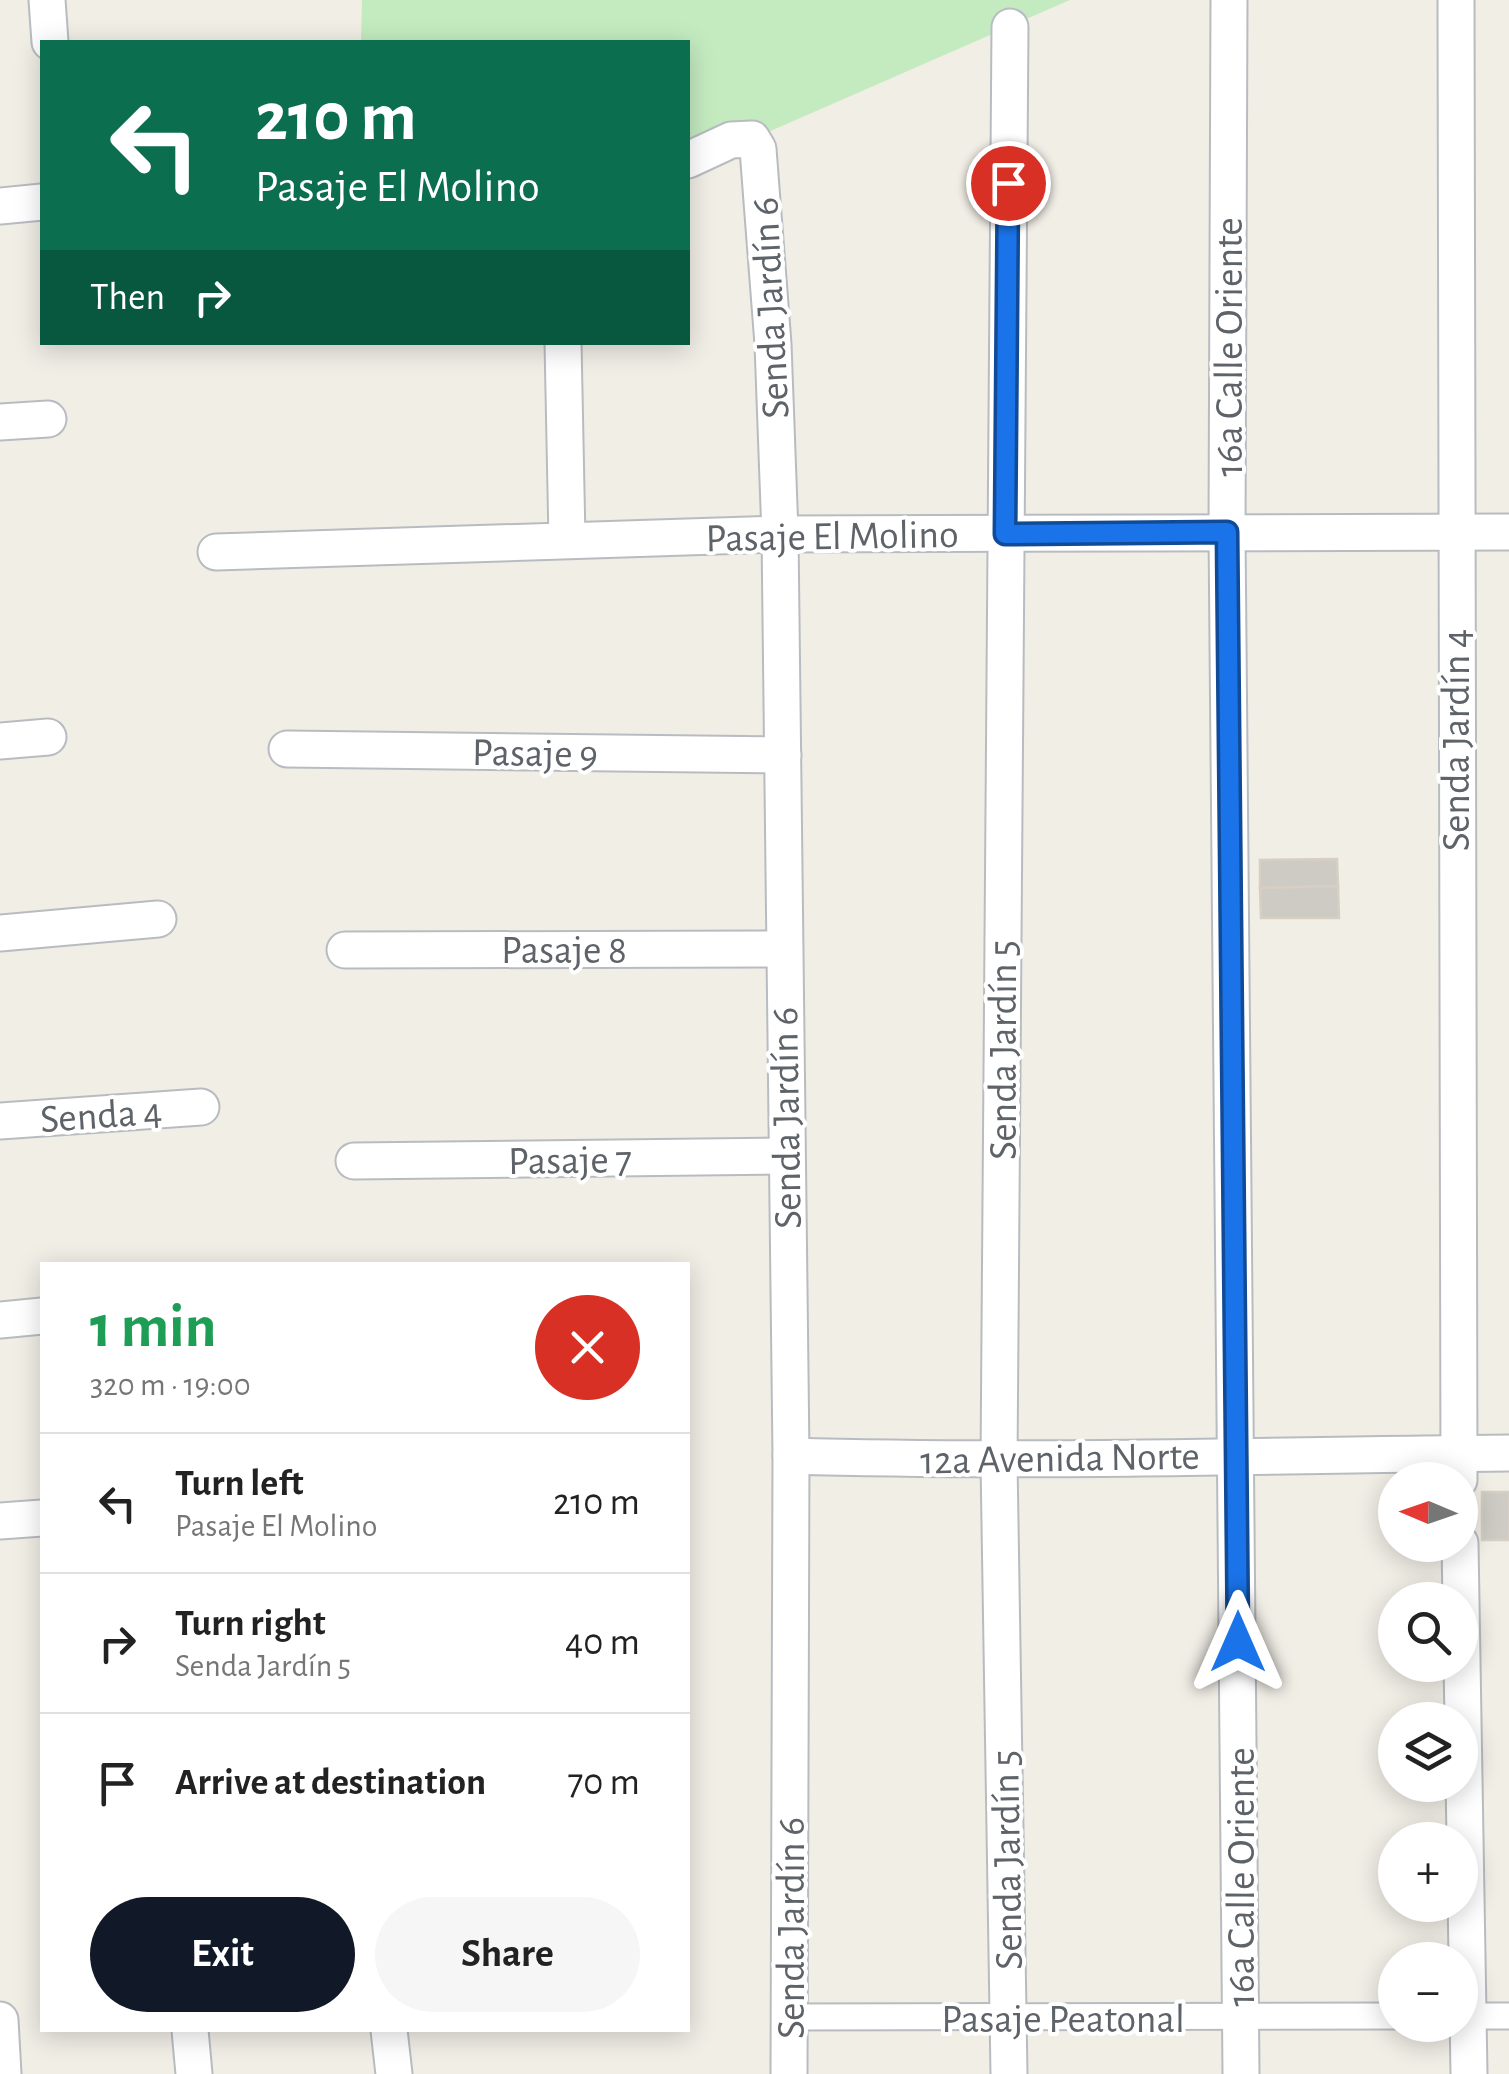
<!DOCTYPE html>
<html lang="en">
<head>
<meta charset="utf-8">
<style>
  body { margin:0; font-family:"Alegreya Sans",sans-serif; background:#f6f6f6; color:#222; height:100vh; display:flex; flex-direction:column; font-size:38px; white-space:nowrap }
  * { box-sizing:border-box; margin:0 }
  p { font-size:32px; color:#767676 }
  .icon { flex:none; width:55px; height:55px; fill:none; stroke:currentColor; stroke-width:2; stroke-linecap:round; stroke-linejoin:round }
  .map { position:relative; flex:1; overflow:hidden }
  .details { position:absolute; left:40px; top:1262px; width:650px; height:770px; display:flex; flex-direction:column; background:#fff; border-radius:0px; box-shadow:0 5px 25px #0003 }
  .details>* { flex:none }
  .hud { position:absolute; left:40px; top:40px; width:650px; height:305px; border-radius:0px; box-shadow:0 5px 25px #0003; background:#0b6e4f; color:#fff; overflow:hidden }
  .needle { width:65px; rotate:272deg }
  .tools { position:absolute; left:1378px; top:1462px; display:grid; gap:20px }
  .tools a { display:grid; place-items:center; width:100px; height:100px; border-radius:50%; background:#fff; box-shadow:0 5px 25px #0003; font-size:50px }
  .pin { position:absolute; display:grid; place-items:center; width:85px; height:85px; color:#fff; margin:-42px; border:5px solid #fff; border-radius:50%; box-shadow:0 2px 10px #0007 }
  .me { position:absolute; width:110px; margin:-55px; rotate:0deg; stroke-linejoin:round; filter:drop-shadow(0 0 8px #0008) }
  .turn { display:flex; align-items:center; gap:35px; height:210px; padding:0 50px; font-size:45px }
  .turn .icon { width:130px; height:130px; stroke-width:2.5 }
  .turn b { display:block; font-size:70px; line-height:85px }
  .then { display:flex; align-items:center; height:95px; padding:0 50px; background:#0003; gap:20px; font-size:38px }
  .round { display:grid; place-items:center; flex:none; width:105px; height:105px; border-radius:52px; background:#f6f6f6 }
  .summary { display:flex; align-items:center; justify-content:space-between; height:170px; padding:0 50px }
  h1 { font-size:60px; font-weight:600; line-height:75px; color:#1e9e55 }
  .primary-button { display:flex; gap:20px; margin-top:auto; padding:20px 50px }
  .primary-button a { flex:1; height:115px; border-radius:60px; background:#111827; color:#fff; font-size:40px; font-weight:600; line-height:115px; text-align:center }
  .primary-button a+a { background:#f6f6f6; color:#222 }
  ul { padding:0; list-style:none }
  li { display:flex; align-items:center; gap:30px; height:140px; padding:0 50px; border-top:2px solid #e0e0e0 }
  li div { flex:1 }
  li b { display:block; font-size:38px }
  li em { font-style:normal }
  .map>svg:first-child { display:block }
  .green { fill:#c4ebc0 }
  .building { fill:#cecbc5; stroke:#d7cfc3; stroke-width:2.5 }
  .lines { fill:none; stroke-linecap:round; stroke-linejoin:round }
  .pedestrian-casing { stroke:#b8bcc1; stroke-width:29 }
  .minor-casing { stroke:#b8bcc1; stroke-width:39 }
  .pedestrian { stroke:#fff; stroke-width:25 }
  .minor { stroke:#fff; stroke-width:35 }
  .route-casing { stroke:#114b97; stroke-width:25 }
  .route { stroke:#1a73e8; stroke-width:18 }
  .labels { text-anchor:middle; stroke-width:8; stroke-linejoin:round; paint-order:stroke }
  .street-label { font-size:40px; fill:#5d6368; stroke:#fff }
</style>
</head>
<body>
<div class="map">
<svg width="1509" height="2074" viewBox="0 0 1509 2074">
  <rect width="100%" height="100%" fill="#f1eee6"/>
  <path class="green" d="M362,0H1070L752,139L688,138V42H361Z"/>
  <g class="building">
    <path d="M1337,859L1338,886L1260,888V860Z"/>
    <path d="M1338,886L1339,918H1261L1260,888Z"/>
    <rect x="1482" y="1492" width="27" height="48"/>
  </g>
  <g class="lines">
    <defs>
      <g id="pedestrian">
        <path d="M1460,2016H1509"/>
        <path d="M790,2017L1395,2016"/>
      </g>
      <g id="minor">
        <path d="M47,0L50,42"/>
        <path d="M1229,0L1227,532L1241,2074"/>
        <path d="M1456,0L1459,1480"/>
        <path d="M688,160L731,140L752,139L758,149L773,344L780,534L791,1456L789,2074"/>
        <path d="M0,206L42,202"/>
        <path d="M563,342L567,540"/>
        <path d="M0,422L48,419"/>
        <path d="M216,552L780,534L1509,532"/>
        <path d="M0,741L48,737"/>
        <path d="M287,749L783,755"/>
        <path d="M0,933L158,919"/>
        <path d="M345,950L784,949"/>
        <path d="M0,1121L201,1107"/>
        <path d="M354,1161L785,1156"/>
        <path d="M0,1320L42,1316"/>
        <path d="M791,1456C1030,1463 1270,1455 1509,1453"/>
        <path d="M0,1521L42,1518"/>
        <path d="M1460,1543L1469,2074"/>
        <path d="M0,2020L3,2074"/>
        <path d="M190,2030L194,2074"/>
        <path d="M389,2030L394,2074"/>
        <path d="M1009,2074L999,1462L1010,27"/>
      </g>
    </defs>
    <use href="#pedestrian" class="pedestrian-casing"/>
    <use href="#minor" class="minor-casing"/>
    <use href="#pedestrian" class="pedestrian"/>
    <use href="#minor" class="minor"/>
  </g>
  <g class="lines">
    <defs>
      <path id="route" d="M1008,183L1005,534L1227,532L1238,1642"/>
    </defs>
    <use href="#route" class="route-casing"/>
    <use href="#route" class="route"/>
  </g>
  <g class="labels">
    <g class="street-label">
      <text transform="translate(769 308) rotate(-93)" y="14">Senda Jardín 6</text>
      <text transform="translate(1228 347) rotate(-90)" y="14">16a Calle Oriente</text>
      <text transform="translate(832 535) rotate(-1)" y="14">Pasaje El Molino</text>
      <text transform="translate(1455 740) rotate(-90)" y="14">Senda Jardín 4</text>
      <text transform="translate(535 752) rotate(1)" y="14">Pasaje 9</text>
      <text x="564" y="963">Pasaje 8</text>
      <text transform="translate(1002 1050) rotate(-90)" y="14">Senda Jardín 5</text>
      <text transform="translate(101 1114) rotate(-4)" y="14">Senda 4</text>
      <text transform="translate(785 1118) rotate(-91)" y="14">Senda Jardín 6</text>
      <text transform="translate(570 1159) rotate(-1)" y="14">Pasaje 7</text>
      <text transform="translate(1060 1457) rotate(-1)" y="14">12a Avenida Norte</text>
      <text transform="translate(1006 1860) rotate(-91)" y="14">Senda Jardín 5</text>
      <text transform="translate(1240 1877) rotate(-90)" y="14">16a Calle Oriente</text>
      <text transform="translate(790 1928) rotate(-90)" y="14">Senda Jardín 6</text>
      <text x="1063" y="2032">Pasaje Peatonal</text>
    </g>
  </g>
</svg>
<div class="tools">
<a><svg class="needle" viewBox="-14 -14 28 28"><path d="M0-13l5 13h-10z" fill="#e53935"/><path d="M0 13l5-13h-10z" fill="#767676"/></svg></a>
<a><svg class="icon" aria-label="search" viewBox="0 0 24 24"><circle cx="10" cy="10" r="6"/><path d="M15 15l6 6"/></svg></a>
<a><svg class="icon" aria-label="layers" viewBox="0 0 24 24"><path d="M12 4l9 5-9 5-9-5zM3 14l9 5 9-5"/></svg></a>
<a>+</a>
<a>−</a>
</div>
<div class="pin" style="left:1008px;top:183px;background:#d93025"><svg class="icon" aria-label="arrive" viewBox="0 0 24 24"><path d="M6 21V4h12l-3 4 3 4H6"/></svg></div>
<svg class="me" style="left:1238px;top:1642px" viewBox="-20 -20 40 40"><path d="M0-17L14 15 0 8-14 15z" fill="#1a73e8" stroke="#fff" stroke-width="4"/></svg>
<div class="hud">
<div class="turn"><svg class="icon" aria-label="left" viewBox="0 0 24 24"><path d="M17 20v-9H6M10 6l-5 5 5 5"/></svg><div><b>210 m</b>Pasaje El Molino</div></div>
<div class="then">Then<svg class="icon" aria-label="right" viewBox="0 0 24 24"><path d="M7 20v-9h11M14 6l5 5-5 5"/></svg></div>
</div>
<section class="details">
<div class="summary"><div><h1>1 min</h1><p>320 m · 19:00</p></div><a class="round" style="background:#d93025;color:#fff"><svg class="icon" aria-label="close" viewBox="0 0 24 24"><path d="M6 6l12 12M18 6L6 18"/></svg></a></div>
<ul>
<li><svg class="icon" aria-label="left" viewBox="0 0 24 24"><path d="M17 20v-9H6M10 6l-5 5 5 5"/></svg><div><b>Turn left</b><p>Pasaje El Molino</p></div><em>210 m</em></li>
<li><svg class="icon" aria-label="right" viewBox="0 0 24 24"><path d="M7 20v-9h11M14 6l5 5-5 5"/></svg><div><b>Turn right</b><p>Senda Jardín 5</p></div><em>40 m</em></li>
<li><svg class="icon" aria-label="arrive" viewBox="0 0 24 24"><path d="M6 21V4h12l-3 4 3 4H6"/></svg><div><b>Arrive at destination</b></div><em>70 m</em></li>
</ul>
<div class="primary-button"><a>Exit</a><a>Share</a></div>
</section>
</div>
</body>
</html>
